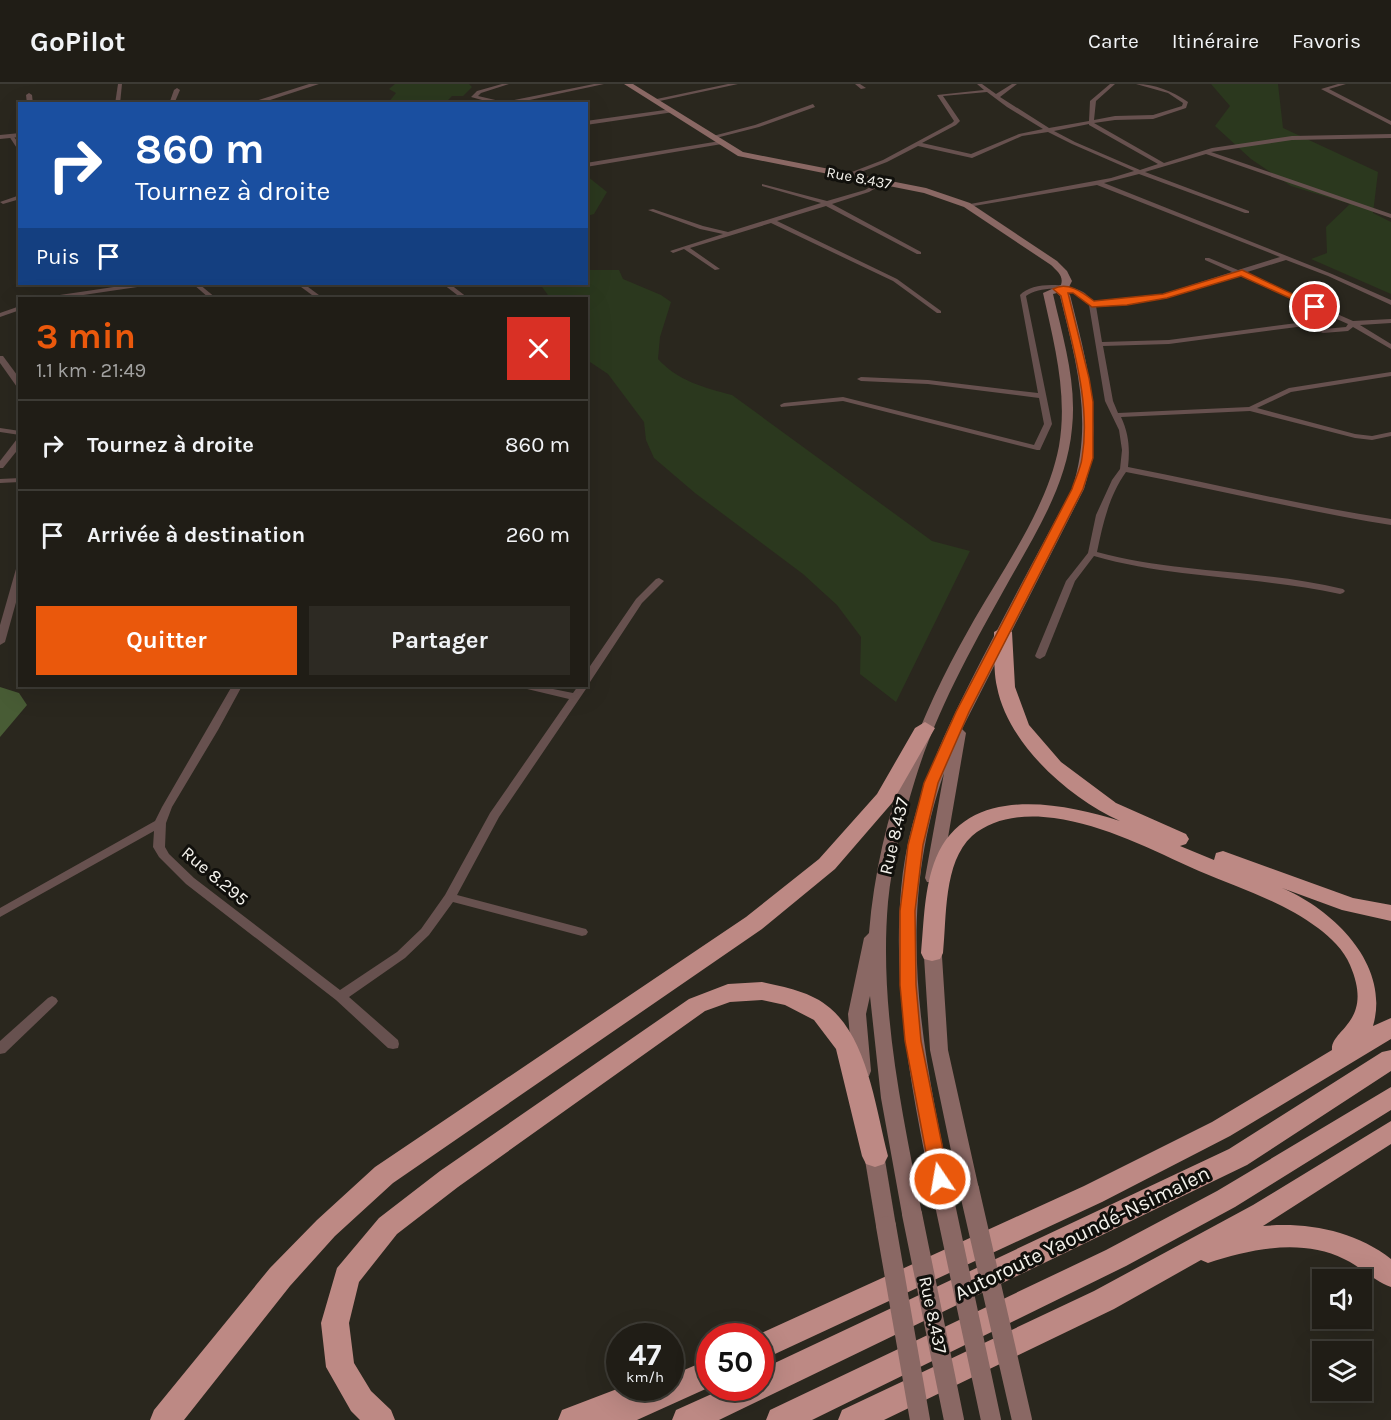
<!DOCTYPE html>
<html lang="fr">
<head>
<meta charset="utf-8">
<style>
  body { margin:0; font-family:Karla,sans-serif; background:#2d2a23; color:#f1f3f6; height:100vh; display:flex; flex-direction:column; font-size:22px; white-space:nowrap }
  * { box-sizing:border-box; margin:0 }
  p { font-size:20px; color:#a2a2a1 }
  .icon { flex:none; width:33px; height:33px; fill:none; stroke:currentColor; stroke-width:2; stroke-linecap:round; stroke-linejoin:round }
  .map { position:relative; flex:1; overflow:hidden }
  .drawer { position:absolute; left:18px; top:213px; width:570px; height:390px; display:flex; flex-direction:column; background:#201d16; border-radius:0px; box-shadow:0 6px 24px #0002,0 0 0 2px #3d3b35 }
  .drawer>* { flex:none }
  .guide { position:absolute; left:18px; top:18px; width:570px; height:183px; border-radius:0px; box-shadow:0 6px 24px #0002,0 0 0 2px #3d3b35; background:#1a4fa0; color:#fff; overflow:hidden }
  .tools { position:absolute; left:1312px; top:1185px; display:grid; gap:12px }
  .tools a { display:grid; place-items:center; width:60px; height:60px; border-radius:0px; background:#201d16; box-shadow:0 6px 24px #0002,0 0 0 2px #3d3b35; font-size:30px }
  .speed { position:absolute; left:606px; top:1239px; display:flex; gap:12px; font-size:30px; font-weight:700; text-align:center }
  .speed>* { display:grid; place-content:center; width:78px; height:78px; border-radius:50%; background:#201d16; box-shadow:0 6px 24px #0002,0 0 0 2px #3d3b35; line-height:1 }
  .speed small { font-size:15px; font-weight:400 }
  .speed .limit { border:9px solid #d22; background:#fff; color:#111 }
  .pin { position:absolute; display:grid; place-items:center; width:51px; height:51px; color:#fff; margin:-26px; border:3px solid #fff; border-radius:50%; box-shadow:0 2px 6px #0007 }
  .me { position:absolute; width:66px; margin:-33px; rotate:348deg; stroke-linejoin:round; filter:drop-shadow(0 0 4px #0008) }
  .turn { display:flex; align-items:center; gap:21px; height:126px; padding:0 18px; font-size:27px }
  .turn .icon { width:78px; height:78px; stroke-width:2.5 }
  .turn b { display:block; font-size:42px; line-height:51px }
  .then { display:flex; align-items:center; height:57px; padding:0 18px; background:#0003; gap:12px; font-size:22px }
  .round { display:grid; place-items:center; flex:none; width:63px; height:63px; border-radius:0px; background:#2d2a23 }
  .overview { display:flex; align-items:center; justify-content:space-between; height:102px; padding:0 18px }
  h1 { font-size:36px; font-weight:700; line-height:45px; color:#ea580c }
  .button { display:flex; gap:12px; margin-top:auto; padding:12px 18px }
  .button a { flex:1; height:69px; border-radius:0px; background:#ea580c; color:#fff; font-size:24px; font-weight:700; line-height:69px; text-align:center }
  .button a+a { background:#2d2a23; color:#f1f3f6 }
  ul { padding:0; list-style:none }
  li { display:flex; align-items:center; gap:18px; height:90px; padding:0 18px; border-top:2px solid #3d3b35 }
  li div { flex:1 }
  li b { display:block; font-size:22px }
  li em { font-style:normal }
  header { display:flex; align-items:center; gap:36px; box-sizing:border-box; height:84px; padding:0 30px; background:#201d16; border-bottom:2px solid #3d3b35 }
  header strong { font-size:28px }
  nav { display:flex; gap:33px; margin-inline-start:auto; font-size:21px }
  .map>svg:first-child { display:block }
  .green { fill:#2b381e }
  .forest { fill:#485c35 }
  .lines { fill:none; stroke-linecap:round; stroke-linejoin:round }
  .minor { fill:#67514f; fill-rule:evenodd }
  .tertiary { fill:#67514f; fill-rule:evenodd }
  .secondary { fill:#8a6864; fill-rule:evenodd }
  .motorway { fill:#bd8984; fill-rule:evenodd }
  .secondary-bridge { stroke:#8a6864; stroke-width:20 }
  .route { fill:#ea580c; stroke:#983908; stroke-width:1.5 }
  .labels { text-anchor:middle; stroke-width:6; stroke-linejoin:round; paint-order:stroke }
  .far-street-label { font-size:15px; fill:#f4f2ec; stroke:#11100c }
  .street-label { font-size:18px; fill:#f4f2ec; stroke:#11100c }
  .near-street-label { font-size:21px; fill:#f4f2ec; stroke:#11100c }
</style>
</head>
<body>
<header>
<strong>GoPilot</strong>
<nav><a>Carte</a><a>Itinéraire</a><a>Favoris</a></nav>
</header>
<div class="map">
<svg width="1391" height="1336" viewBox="0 0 1391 1336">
  <rect width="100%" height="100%" fill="#2a271e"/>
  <g class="green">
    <path d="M395,0H469L472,3L463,12H452L445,19H388L396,9L389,5Z"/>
    <path d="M1211,0H1278L1283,44L1378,88L1373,129L1391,138V210L1311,175L1327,169L1326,143L1350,120L1291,102L1251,75L1215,42L1230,22Z"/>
    <path d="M587,92L607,108L594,130L587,132Z"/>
    <path d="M587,186H619L623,195L661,211L671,218L660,253L658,275C678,297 705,304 732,311L932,457L970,467L896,618L860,590L861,553L837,521L803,490L695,409L654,374L646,356L644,338L608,290L587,276L586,214H550L540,200H586Z"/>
  </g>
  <path class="forest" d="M0,603L19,609L27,621L0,653Z"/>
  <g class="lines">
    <g class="minor">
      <path d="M118,0H122L120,20H115Z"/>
      <path d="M502,0H509L481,9L478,12L504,18L594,0H604L511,20H497L471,13L477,7Z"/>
      <path d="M728,0H738L655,18L652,16Z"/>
      <path d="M855,0H860L866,4L861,5Z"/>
      <path d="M977,0H982L996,10L1012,0H1017L1000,13L1049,44L1089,37L1090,17L1110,0H1115L1096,17L1094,36L1115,32L1153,31L1182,22L1183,19L1168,9L1136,0C1155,0 1172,7 1188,18L1186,24L1153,35L1115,36L1094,39L1164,79L1212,64L1292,52L1391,50V54L1292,56L1211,68L1391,130V134L1206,70L1145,88L1249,127V129H1245L1139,90L1104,99L1332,190L1391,216V221L1389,220L1328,192L1286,176L1244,189L1353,237L1391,235V239L1360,241L1391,260V265L1353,243L1348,247L1323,249L1307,243H1297L1169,260L1103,262L1113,317L1118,329L1249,323L1289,304L1391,288V292L1291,308L1257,324L1355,350L1372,352L1391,348V352L1372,356L1355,354L1250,327L1121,333C1129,350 1130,365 1128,383C1216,400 1303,422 1391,435V441C1302,427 1215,405 1126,388C1109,412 1103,439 1097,468C1177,490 1262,485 1343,505L1345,507L1343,509L1340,510C1259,492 1174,495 1094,472L1075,497L1045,572L1040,575L1037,574L1035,572L1066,497L1088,469L1096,431L1112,396L1120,385L1122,366L1119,346L1105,317L1089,221C1084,216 1080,211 1074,208C1060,203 1038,203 1026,212L1052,340L1040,366H1037L843,317L781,323L780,321L784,319L843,313L1034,361L1044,340L1039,314L928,300L861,297L857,295L861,293L928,296L1038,309L1020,211C1032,198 1063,199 1079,206C1085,208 1089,213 1094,218L1163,210L1232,188L1205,176V174H1209L1238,186L1280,173L1097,101L968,123V121L970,120L1111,94L1134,87L1072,60L1048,48L1022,52L972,74L918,62L887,78L848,93H844V91L883,76L952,39L954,37L937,11L984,6ZM987,8L1007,23L1043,45L1019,50L971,70L922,59L956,41L960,37L943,12ZM1089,40V41L1158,80L1140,86L1075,58L1054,47ZM1238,191L1348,240L1346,243L1324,245L1308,239H1297L1169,256L1102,258L1096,222L1164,214Z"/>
      <path d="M1338,0H1346L1329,5L1391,37V41L1321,5Z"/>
      <path d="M177,4L180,6L174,20H169L174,6Z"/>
      <path d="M29,9L32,11L33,20H27L26,11Z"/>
      <path d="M813,20L815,23L759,43L712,55L709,53L755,41Z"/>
      <path d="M672,25L674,28L586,41V37Z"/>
      <path d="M12,50L20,61V69L9,52Z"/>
      <path d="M720,57L723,59L722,60L586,83V79Z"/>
      <path d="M879,98L884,99L869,108L832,120L921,168V170H917L826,122L777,137L897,195L941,227V229H937L893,197L771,139L690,164L720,185L715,186L684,165L673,169L670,167L723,150L700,145L648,126L653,125L703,142L728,148L821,119L762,102V100L827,117L865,106Z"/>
      <path d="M20,111V115L3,120L0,118Z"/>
      <path d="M134,200H147L144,202L63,214H50L53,212Z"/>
      <path d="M193,200H199L216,214H209Z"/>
      <path d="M297,200H304L323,214H316Z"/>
      <path d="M443,200H450L468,214H461Z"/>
      <path d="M20,222V226L0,233V229Z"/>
      <path d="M0,272H3L20,295V303H17L0,279Z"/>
      <path d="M0,344L20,347V351L0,348Z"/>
      <path d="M17,355H20V363L3,384H0V377Z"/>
      <path d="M20,394V398L0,399V395Z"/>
      <path d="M20,482V504L5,558L0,561V541L16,485Z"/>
      <path d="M659,494L664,497L642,519L590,598L586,599V588L636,515L656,495Z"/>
      <path d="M587,600L588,602L499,733L457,811L582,844L586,845L588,848L586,851L582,852L453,818L429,851L405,874L349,913L398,956L399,960L398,964L393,965L388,964L336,916L186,800L159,773L153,763L154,747L0,833V824L155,737L162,723L232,602H242L218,646L172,723L166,739L165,763L169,770L194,794L340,906L397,868L421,845L445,811L490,729L569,615L523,604L522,602H538L573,609L578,602H586Z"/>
      <path d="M52,912L56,914L58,917L56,920L5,969L0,970V957L48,914Z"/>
    </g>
    <g class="tertiary">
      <path d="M309,0H319L258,20H246Z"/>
      <path d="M20,49V53L0,55V51Z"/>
    </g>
    <g class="secondary">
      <path d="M624,0H633L743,68L926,104L970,119L1057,177L1067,187L1072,197L1068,205L1065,206L1070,211C1086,276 1105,339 1084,405L962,645L966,649L941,794L939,798H927L925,794L944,689C893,836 923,969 954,1116L951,1122L944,1125L937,1122L934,1116C913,1014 892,911 901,806C908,722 945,647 983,573C1012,517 1042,461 1072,405C1094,339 1076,277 1060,212L1057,209L1053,210C1063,254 1077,299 1072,344C1067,400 1037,447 1010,495C974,560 937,624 915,696C903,735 892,777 888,818C879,923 902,1028 922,1130L919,1136L912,1139L905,1136L902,1130L881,1014L870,912L866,930L871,987L869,992L862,994L855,992L853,987L848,930L864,854L869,849C878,740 915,640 969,545C1000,489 1047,426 1059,362C1068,310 1054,259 1043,209L1061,201C1064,192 1057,187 1051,181L964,123L924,109L738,72Z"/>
      <path d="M932,851L938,853L941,857L948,966L979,1105L976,1111L969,1114L962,1111L959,1105L930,966L923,857L926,853Z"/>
      <path d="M873,1056L880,1058L883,1064L896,1142L893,1148L886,1151L879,1148L876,1142L863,1064L866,1058Z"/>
    </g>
    <g class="motorway">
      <path d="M1003,543L1012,548L1015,603L1029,641L1061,678L1116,719L1186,750L1189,755L1186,760L1180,762L1214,776L1216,769L1223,767L1353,814L1391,821V837L1342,826L1282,804C1332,825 1391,880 1373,942L1391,934V955L1230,1052L1102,1118L760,1277V1252H755L1084,1102L1212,1038L1332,966C1330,945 1375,939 1350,881C1344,866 1330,853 1318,844C1282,817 1239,804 1199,787C1152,766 1105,741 1054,734C1026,730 994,733 972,752C943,779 947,833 943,869L940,875L932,877L924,875L921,869C924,838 924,803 936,774C967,700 1060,718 1120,737C1069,714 1008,660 997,603C993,586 995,566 994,548Z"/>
      <path d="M925,638L935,644L892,719L835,785L762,845L393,1099L335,1152L290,1202L184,1336H150L154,1326L270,1184L317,1136L375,1083L746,833L819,775L877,710L915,644Z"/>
      <path d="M762,898C785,903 812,908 830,924C868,956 876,1026 888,1072L884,1080L875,1083L866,1080L862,1072L836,965L814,936L785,921L762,916L730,918L705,927L458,1103L397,1150L359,1198L349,1239L354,1279L371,1307L391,1326L395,1336H360L351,1327L326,1283L321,1239L337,1184L379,1134L440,1087L689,915L728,900Z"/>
      <path d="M1391,966V987L1247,1081L719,1336H672L676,1326L725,1304H760V1286L1229,1065L1382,968Z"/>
      <path d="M1391,1003V1026L1235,1123L1126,1182L812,1336H766L770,1326L1106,1166L1217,1107Z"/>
      <path d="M1391,1037V1060L1263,1142C1308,1138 1355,1147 1391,1175V1203C1374,1197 1361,1183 1344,1175C1302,1154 1250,1165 1208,1179L1201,1176L1114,1225L884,1336H838L842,1326L1094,1207L1253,1121Z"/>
      <path d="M710,1275V1303L637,1336H558L562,1326L617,1305L628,1311L644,1304H670V1292Z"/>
    </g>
    <g class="secondary-bridge">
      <path d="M969,1105L1022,1336"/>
      <path d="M944,1116L991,1336"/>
      <path d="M912,1130L954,1336"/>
      <path d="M886,1142L920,1336"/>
    </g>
  </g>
  <path class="route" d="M1242,186L1320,223L1312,224L1241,192L1167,214L1127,221L1092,223L1073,209H1068L1089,294L1093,318V374L1083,405L969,628L938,699L923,761L915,827L916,901L921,957L949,1095L946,1100L940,1103L933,1100L931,1095L905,957L900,901V827L908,761L924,699L956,628L1072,405C1075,395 1081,384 1082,374C1091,320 1073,264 1061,212L1053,205C1067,197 1082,208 1094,217L1163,210Z"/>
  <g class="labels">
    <g class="far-street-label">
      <text transform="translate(859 94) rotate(11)" y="5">Rue 8.437</text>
    </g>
    <g class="street-label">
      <text transform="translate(894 752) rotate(-77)" y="6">Rue 8.437</text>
      <text transform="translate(215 792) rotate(40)" y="6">Rue 8.295</text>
      <text transform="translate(933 1231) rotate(78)" y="6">Rue 8.437</text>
    </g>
    <g class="near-street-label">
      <text transform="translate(1082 1149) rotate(-26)" y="7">Autoroute Yaoundé-Nsimalen</text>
    </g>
  </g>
</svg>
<div class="tools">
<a><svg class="icon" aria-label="sound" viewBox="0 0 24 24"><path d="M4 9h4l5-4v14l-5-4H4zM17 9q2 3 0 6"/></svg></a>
<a><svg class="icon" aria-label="layers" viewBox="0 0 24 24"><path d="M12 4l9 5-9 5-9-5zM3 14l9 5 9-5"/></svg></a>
</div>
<div class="speed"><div>47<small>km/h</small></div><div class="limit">50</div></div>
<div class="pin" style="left:1315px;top:223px;background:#d93025"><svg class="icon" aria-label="arrive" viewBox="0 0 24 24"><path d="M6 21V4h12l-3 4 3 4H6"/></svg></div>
<svg class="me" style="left:940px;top:1095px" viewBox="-20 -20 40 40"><circle r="17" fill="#ea580c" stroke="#fff" stroke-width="3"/><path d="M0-11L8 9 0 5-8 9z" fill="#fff"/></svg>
<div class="guide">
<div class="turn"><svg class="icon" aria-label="right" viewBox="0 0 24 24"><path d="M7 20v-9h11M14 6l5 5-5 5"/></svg><div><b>860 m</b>Tournez à droite</div></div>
<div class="then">Puis<svg class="icon" aria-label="arrive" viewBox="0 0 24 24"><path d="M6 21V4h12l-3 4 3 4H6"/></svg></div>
</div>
<section class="drawer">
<div class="overview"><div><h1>3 min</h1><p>1.1 km · 21:49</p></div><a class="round" style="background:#d93025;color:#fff"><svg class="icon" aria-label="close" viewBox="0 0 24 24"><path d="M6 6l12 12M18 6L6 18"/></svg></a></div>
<ul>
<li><svg class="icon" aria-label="right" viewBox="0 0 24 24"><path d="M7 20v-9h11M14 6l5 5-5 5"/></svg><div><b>Tournez à droite</b></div><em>860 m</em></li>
<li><svg class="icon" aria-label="arrive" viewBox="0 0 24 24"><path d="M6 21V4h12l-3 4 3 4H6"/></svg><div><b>Arrivée à destination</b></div><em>260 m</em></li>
</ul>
<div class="button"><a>Quitter</a><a>Partager</a></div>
</section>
</div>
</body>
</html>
